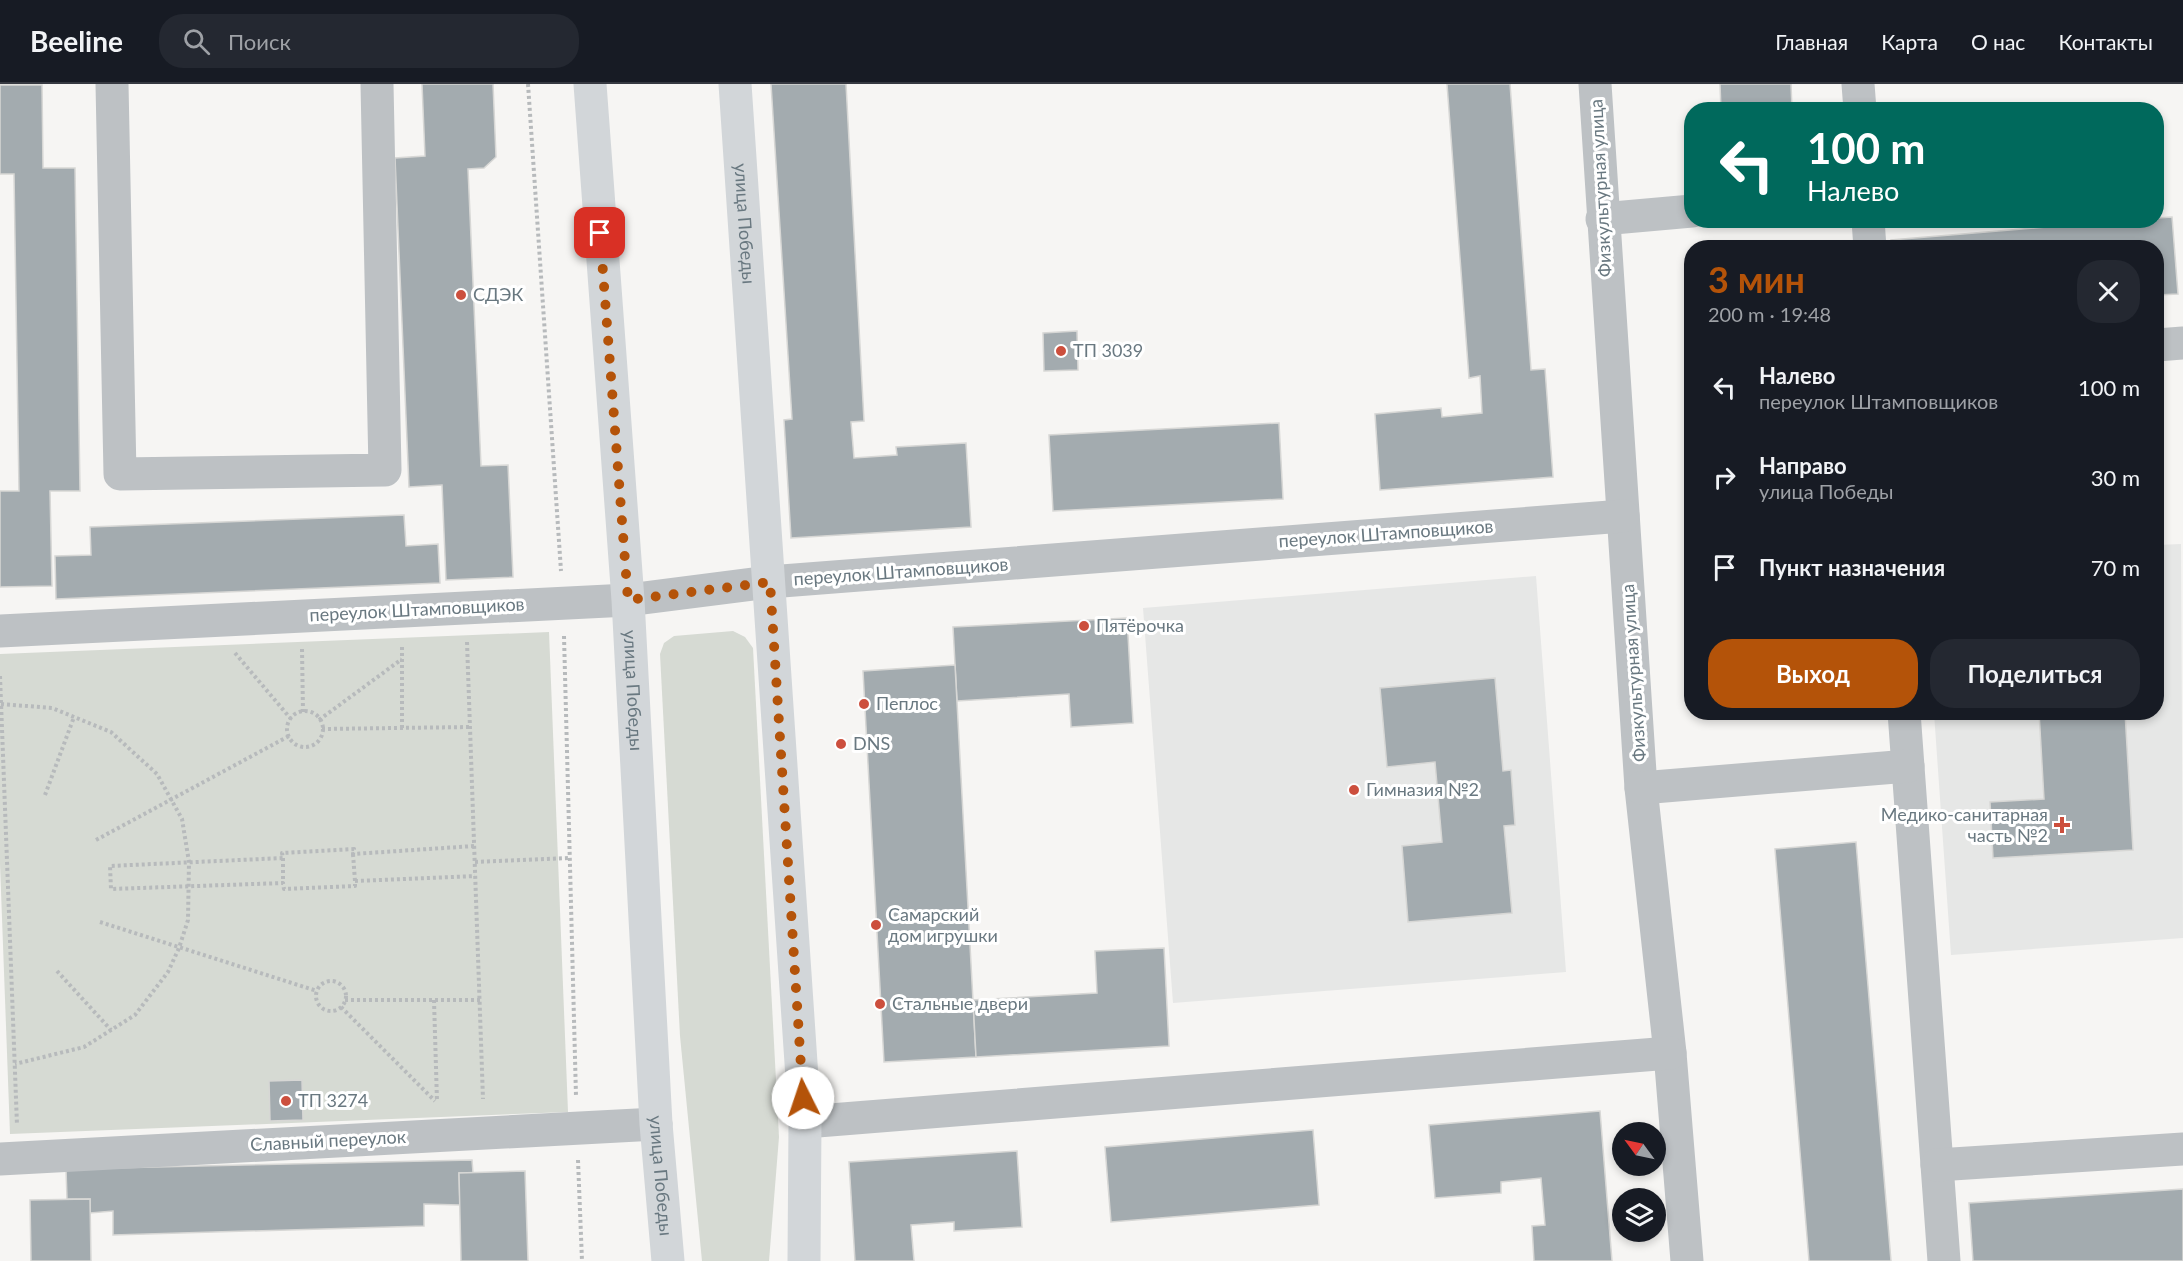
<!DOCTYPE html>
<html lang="ru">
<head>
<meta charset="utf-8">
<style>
  body { margin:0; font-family:Lato,sans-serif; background:#242831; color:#f1f3f6; height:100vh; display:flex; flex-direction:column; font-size:22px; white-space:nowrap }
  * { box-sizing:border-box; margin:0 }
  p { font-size:20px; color:#9ea1a6 }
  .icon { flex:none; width:33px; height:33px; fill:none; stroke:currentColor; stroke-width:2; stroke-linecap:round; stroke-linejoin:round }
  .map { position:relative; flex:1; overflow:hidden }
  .details { position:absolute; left:1684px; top:156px; width:480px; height:480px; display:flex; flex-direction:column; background:#171b24; border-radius:24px; box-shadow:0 3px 9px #0003 }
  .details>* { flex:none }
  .hud { position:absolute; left:1684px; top:18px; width:480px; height:126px; border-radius:24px; box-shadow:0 3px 9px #0003; background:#00695c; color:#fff; overflow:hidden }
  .needle { width:39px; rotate:303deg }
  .buttons { position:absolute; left:1612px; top:1038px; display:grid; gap:12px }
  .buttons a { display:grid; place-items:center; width:54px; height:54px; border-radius:50%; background:#171b24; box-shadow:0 3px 9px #0003; font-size:30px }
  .pin { position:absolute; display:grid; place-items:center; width:51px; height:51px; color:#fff; margin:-26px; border-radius:12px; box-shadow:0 3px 9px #0006 }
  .me { position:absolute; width:66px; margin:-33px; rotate:356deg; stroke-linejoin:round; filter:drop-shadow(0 0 4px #0008) }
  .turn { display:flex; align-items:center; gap:21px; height:126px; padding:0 24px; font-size:27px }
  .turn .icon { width:78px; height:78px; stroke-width:2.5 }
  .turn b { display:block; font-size:42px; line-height:51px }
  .round { display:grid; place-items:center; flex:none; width:63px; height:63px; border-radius:24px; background:#242831 }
  .overview { display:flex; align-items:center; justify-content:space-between; height:102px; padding:0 24px }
  h1 { font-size:36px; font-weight:700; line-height:45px; color:#b45309 }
  .primary-button { display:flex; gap:12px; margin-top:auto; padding:12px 24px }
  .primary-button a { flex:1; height:69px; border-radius:24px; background:#b45309; color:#fff; font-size:24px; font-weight:700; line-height:69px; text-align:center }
  .primary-button a+a { background:#242831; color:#f1f3f6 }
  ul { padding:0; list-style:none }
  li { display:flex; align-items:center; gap:18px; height:90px; padding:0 24px }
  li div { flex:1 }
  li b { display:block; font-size:22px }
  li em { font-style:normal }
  header { display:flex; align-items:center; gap:36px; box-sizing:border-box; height:84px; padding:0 30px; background:#171b24; border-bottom:2px solid #363941 }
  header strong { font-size:28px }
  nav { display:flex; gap:33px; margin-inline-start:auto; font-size:21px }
  .search { width:420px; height:54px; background:#242831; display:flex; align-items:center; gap:15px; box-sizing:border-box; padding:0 21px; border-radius:24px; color:#9ea1a6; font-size:22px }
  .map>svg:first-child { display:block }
  .built { fill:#e6e7e6 }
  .green { fill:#d6dad3 }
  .building { fill:#a3abaf; stroke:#d7d7d5; stroke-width:1.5 }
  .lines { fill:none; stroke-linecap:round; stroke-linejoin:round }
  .path { stroke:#b7babc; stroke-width:4; stroke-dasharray:3 3; stroke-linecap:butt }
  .minor { stroke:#bdc1c4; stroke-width:33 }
  .major { stroke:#d2d6d9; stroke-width:33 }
  .route { stroke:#b45309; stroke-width:10; stroke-dasharray:0 18 }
  .poi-dot { fill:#cc4f3d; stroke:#fff; stroke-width:2 }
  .labels { text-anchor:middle; stroke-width:6; stroke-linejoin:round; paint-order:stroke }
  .street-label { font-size:18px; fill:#697880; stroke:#fff }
  .poi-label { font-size:18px; fill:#697880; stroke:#fff; text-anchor:start }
</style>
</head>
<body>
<header>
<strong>Beeline</strong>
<div class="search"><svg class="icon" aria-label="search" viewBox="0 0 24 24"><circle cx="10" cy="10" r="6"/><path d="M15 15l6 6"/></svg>Поиск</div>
<nav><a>Главная</a><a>Карта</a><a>О нас</a><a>Контакты</a></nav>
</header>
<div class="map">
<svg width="2183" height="1177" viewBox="0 0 2183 1177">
  <rect width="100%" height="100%" fill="#f6f5f3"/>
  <g class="built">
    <path d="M2181,460L2183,854L1951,871L1934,629L2157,628V461Z"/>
    <path d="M1536,492L1566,888L1173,919L1143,524Z"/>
  </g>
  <g class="green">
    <path d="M733,547L745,553L753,564L779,1053L769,1177H702L680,952L660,570L664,559L674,552Z"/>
    <path d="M549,548L568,1028L10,1050L0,780V570Z"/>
  </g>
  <g class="building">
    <path d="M422,0H493L496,73L484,84L468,85L481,382L508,381L513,493L446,496L442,401L409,403L395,74L425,72Z"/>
    <path d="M771,0H846L864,337L851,338L854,374L897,371L896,363L966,359L971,443L791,454L784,336L792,335Z"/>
    <path d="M1447,0H1510L1531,286L1545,285L1553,393L1380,406L1375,330L1441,324L1442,333L1482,329L1480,292L1469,294Z"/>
    <path d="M1720,0H1791L1792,26H1721Z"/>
    <path d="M0,1H42L43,84H75L80,407H50L52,502L0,503V407H19L14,90H0Z"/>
    <path d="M2172,133L2178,210L2157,211V164H1892L1891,156L2129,136H2157V134Z"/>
    <path d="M1807,157V164H1735V162Z"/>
    <path d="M1077,247L1078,286L1044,287L1043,249Z"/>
    <path d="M1279,339L1283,415L1053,427L1049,351Z"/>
    <path d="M404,431L406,462L438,460L440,499L56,515L55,472L91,471L90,443Z"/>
    <path d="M1127,534L1133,639L1071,643L1069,610L957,617L953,543Z"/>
    <path d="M955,581L976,973L884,978L863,587Z"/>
    <path d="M1495,594L1503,687L1511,686L1515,741L1504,742L1512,829L1408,838L1402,762L1442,758L1435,678L1387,683L1380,604Z"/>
    <path d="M2039,628H2125L2133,766L1993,774L1990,718L2044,715Z"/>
    <path d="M1856,758L1891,1177H1809L1775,765Z"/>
    <path d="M1164,864L1169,962L976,973L973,916L1097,909L1095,867Z"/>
    <path d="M302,996L303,1036L270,1037L269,997Z"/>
    <path d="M1600,1027L1612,1177H1534L1532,1142L1545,1141L1541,1094L1501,1098V1109L1435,1114L1429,1041Z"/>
    <path d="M1313,1046L1319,1121L1111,1138L1105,1063Z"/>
    <path d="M1017,1067L1022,1143L954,1147V1138L911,1141L914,1177H855L849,1078Z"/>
    <path d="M472,1076L473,1089H459L460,1121L424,1120V1142L113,1151V1127L90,1129V1115H67L66,1085Z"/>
    <path d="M525,1087L528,1177H461L459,1089Z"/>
    <path d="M2183,1105V1177H1973L1969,1119Z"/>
    <path d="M90,1115L91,1177H31L30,1116Z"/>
  </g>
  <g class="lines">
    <g class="path">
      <path d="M528,0L561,487"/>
      <path d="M564,552L576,1012"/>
      <path d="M467,558L483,1015"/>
      <path d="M302,565L303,628"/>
      <path d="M235,569L291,635"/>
      <path d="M0,592L17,1041"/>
      <path d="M1,620L52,624L111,648L157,690L182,735L189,778L188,836L179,864L168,888L135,931L84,963L15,980"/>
      <circle cx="305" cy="645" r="18"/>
      <path d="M319,636L402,575"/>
      <path d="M402,644V560"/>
      <path d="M322,645L470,643"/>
      <path d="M45,711L74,633"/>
      <path d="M96,756L289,652"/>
      <path d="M474,762L353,770L354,765L282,769L283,774L110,782L111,805L283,799L284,805L355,802V797L475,792"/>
      <path d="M353,770L355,797"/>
      <path d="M283,774V799"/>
      <path d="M475,778L569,774"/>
      <path d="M100,838L317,907"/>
      <path d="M57,887L111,946"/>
      <circle cx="331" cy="912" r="15"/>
      <path d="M345,916H481"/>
      <path d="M434,916L437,1017"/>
      <path d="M341,923L435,1017"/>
      <path d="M578,1076L582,1177"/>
    </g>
    <g class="minor">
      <path d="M112,0L120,390L385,386L377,0"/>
      <path d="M1595,0L1641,704L1670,969L1687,1177"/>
      <path d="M1858,0L1860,26"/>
      <path d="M1602,135L1692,127"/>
      <path d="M1868,136L1870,164"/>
      <path d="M2157,261L2183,259"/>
      <path d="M0,547L628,516L769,498L1623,432"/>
      <path d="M1904,628L1944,1177"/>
      <path d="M1641,704L1908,682"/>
      <path d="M805,1038L1670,969"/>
      <path d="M0,1075L656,1040"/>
      <path d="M1937,1081L2183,1065"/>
    </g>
    <g class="major">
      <path id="s1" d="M590,0L628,516L656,1040L668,1177"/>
      <path id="s2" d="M735,0L805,1038L804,1177"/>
    </g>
  </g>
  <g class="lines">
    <path class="route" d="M600,149L628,516L770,498L803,1014"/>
  </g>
  <g class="poi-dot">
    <circle cx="461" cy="211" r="6"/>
    <circle cx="1061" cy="267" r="6"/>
    <circle cx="1084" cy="542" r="6"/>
    <circle cx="864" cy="620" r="6"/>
    <circle cx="841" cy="660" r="6"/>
    <circle cx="1354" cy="706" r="6"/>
    <path d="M2059 732h6v6h6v6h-6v6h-6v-6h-6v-6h6z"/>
    <circle cx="876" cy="841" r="6"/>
    <circle cx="880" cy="920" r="6"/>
    <circle cx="286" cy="1017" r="6"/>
  </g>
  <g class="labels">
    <g class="street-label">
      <text transform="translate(1601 104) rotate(-93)" y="6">Физкультурная улица</text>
      <text dy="6" stroke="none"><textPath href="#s2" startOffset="140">улица Победы</textPath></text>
      <text transform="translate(1386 450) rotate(-4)" y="6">переулок Штамповщиков</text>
      <text transform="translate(901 488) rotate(-4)" y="6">переулок Штамповщиков</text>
      <text transform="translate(417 526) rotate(-3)" y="6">переулок Штамповщиков</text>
      <text transform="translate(1634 589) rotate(-94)" y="6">Физкультурная улица</text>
      <text dy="6" stroke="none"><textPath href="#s1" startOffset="608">улица Победы</textPath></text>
      <text transform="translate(328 1057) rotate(-3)" y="6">Славный переулок</text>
      <text dy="6" stroke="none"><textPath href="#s1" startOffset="1094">улица Победы</textPath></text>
    </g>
    <g class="poi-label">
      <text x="473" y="217">СДЭК</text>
      <text x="1073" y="273">ТП 3039</text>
      <text x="1096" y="548">Пятёрочка</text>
      <text x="876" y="626">Пеплос</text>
      <text x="853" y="666">DNS</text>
      <text x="1366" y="712">Гимназия №2</text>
      <text x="2048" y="737" text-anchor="end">Медико-санитарная<tspan x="2048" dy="21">часть №2</tspan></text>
      <text x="888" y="837">Самарский<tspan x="888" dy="21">дом игрушки</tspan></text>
      <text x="892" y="926">Стальные двери</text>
      <text x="298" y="1023">ТП 3274</text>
    </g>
  </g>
</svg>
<div class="buttons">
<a><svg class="needle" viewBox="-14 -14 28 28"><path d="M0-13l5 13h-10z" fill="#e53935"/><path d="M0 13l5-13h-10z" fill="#9ea1a6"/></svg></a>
<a><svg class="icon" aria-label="layers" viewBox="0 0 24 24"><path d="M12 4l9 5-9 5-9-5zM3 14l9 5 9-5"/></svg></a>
</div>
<div class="pin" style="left:600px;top:149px;background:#d93025"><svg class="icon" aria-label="arrive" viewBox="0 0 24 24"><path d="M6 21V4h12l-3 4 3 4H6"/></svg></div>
<svg class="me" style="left:803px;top:1014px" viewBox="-20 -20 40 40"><circle r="19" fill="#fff"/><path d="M0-13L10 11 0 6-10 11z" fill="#b45309"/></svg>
<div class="hud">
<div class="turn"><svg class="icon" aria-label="left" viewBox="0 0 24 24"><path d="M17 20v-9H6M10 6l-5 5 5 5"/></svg><div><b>100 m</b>Налево</div></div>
</div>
<section class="details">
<div class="overview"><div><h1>3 мин</h1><p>200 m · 19:48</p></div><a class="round"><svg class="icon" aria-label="close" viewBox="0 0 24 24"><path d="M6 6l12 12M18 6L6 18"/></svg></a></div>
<ul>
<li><svg class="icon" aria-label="left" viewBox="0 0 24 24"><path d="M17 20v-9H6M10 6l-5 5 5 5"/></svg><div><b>Налево</b><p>переулок Штамповщиков</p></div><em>100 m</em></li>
<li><svg class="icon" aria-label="right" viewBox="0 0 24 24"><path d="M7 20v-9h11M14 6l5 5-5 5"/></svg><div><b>Направо</b><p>улица Победы</p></div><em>30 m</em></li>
<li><svg class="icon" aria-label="arrive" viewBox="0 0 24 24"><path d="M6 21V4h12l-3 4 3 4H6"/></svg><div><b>Пункт назначения</b></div><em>70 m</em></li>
</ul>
<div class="primary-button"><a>Выход</a><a>Поделиться</a></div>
</section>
</div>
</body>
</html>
